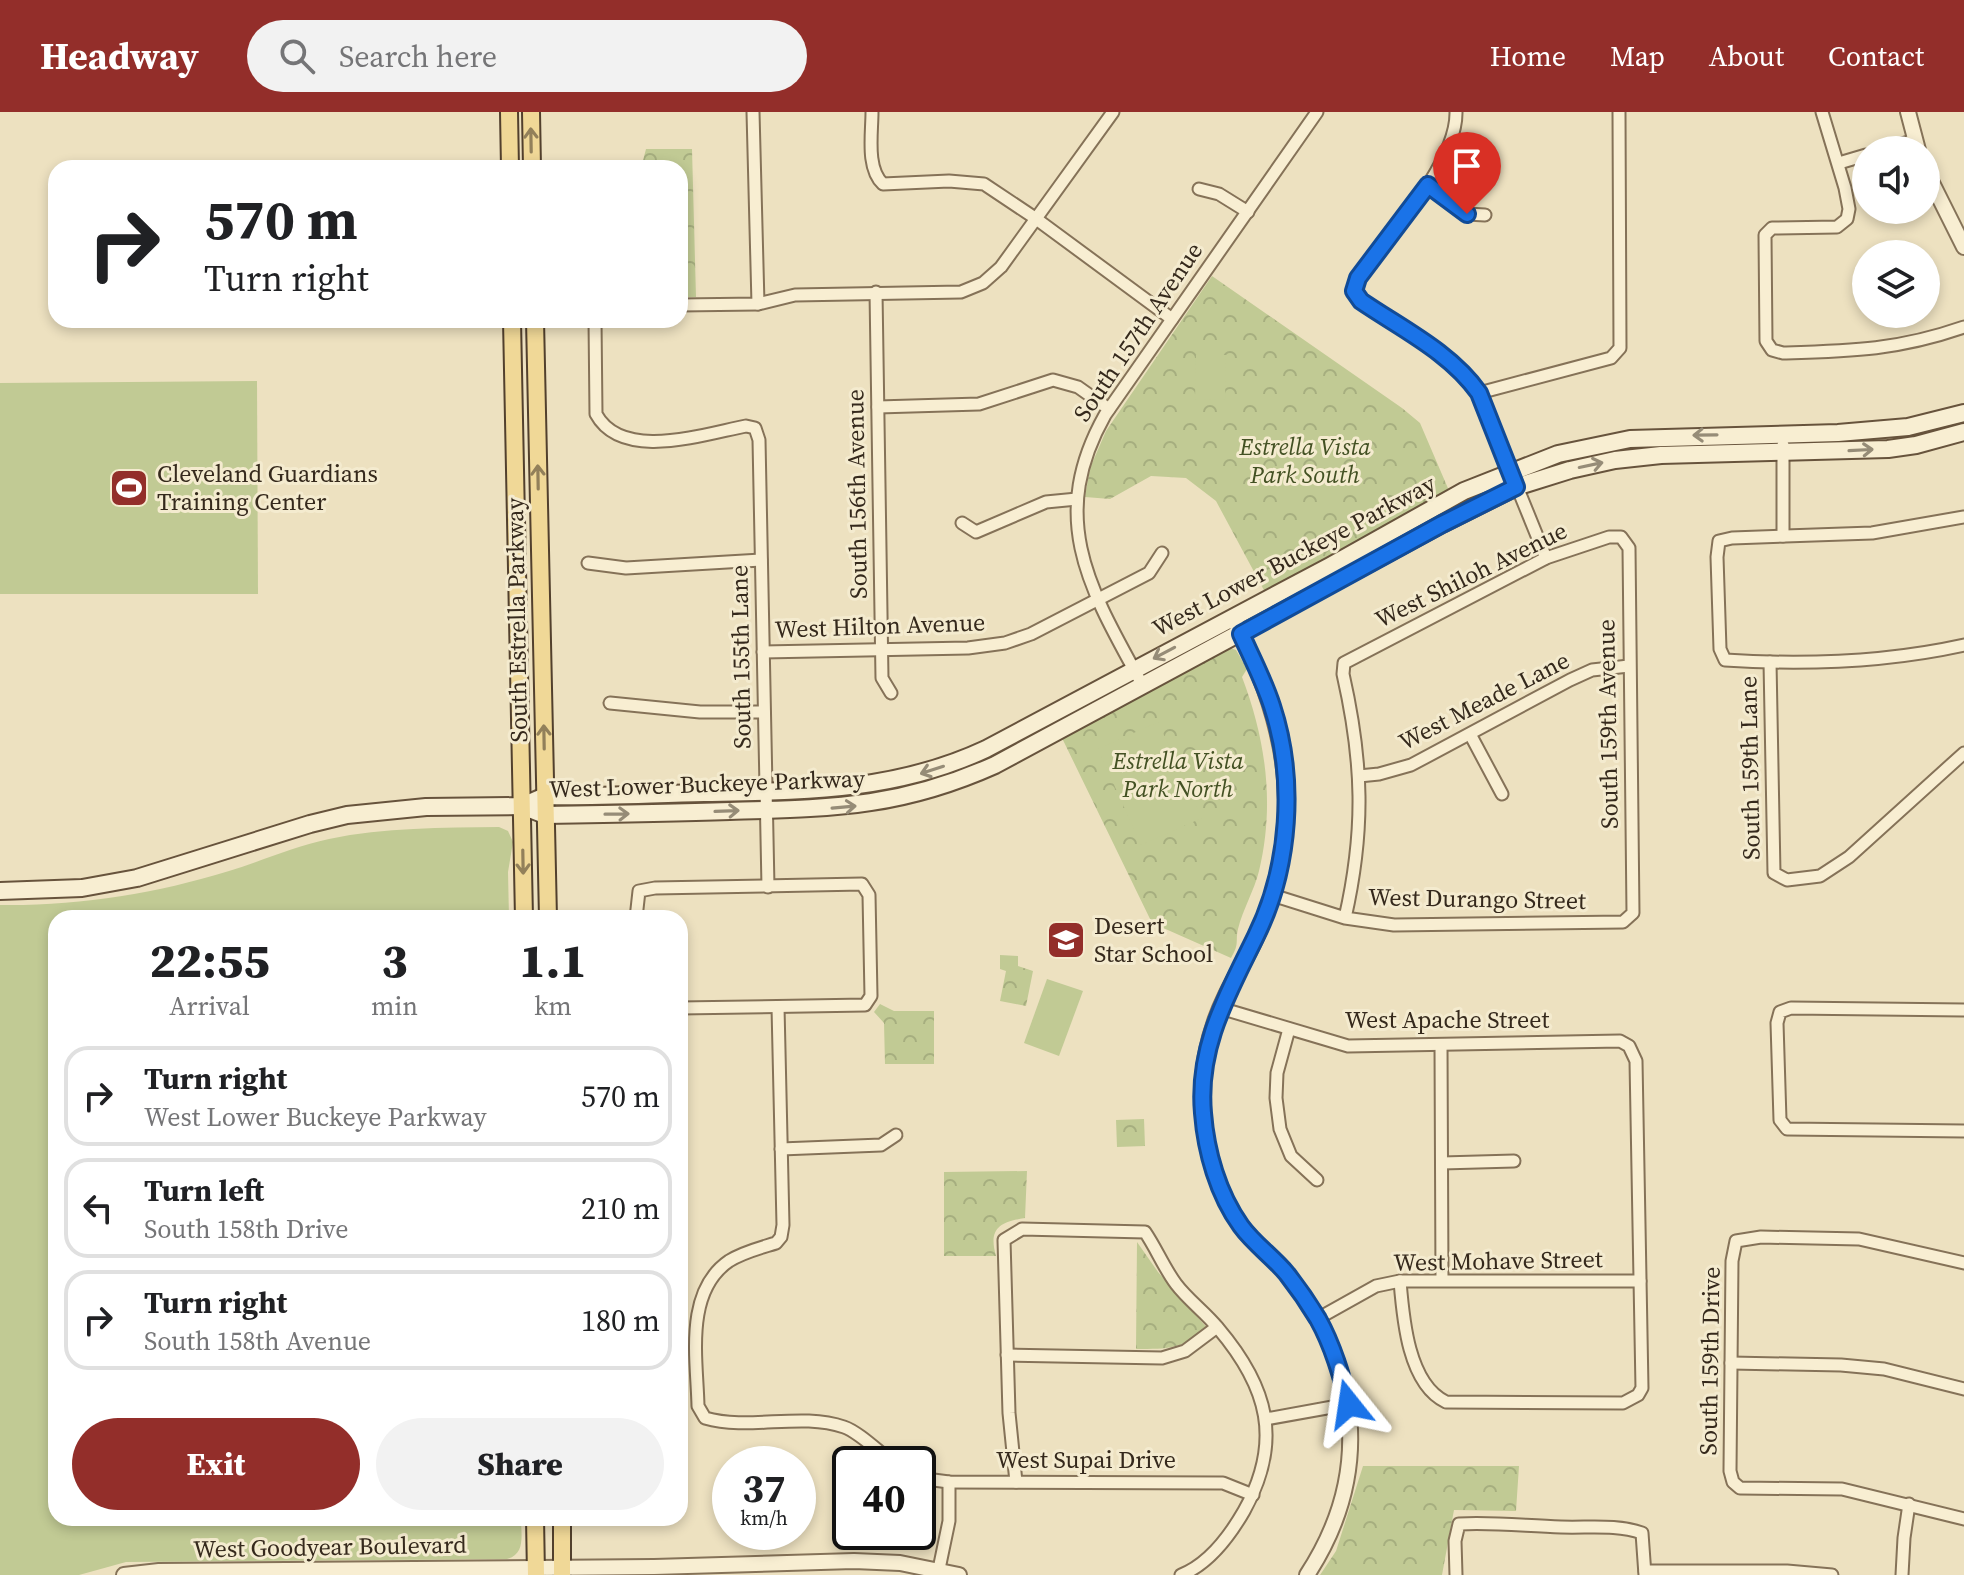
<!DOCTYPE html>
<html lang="en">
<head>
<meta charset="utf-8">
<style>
  body { margin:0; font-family:"Source Serif 4",serif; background:#f2f2f2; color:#202124; height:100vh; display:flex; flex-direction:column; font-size:30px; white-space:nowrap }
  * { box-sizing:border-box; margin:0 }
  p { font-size:26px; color:#757577 }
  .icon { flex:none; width:44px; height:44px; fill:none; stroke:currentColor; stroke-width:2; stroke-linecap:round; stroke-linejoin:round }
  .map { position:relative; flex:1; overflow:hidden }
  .side { position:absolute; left:48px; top:798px; width:640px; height:616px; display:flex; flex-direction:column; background:#fff; border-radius:24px; box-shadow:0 4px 12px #0003 }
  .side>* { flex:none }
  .hud { position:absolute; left:48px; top:48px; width:640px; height:168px; border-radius:24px; box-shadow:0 4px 12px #0003; background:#fff; color:#202124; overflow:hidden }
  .controls { position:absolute; left:1852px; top:24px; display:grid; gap:16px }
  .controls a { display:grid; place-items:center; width:88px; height:88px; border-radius:50%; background:#fff; box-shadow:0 4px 12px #0003; font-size:40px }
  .speed { position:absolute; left:712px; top:1334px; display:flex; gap:16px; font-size:40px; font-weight:700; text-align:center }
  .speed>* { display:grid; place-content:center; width:104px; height:104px; border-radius:50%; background:#fff; box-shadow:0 4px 12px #0003; line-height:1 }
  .speed small { font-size:20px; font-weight:400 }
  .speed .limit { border:4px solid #111; border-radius:12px; background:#fff; color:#111 }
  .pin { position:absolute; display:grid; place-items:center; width:68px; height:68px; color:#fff; margin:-82px -34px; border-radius:50% 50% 50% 0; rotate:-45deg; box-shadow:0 0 8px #0007 }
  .pin .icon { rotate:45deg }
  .me { position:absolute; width:88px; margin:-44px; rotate:345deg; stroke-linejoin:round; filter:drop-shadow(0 0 6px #0008) }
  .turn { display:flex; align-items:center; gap:28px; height:168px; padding:0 24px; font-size:36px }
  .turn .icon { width:104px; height:104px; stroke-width:2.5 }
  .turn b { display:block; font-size:56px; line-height:68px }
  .eta { display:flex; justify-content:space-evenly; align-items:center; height:136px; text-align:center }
  .eta b { font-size:48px; font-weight:800; line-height:56px }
  .button { display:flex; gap:16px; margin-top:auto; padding:16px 24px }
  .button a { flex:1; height:92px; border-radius:48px; background:#932e2a; color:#fff; font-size:32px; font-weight:800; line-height:92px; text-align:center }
  .button a+a { background:#f2f2f2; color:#202124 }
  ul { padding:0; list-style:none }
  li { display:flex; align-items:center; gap:24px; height:100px; margin:0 16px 12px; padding:0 8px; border:4px solid #e0e0e0; border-radius:24px }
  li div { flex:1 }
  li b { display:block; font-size:30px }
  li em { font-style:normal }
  header { display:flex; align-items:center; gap:48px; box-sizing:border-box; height:112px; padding:0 40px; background:#932e2a; color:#fff }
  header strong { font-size:38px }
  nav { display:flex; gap:44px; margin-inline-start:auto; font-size:28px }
  .search { width:560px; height:72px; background:#f2f2f2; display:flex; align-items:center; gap:20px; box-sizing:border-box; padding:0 28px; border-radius:44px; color:#757577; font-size:30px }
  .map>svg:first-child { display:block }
  .park { fill:url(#park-crowns) }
  .garden { fill:#c1ca94 }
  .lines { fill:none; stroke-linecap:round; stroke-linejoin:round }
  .minor-casing { stroke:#857258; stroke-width:15 }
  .tertiary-casing { stroke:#857258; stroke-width:18 }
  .secondary-casing { stroke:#67533c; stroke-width:20 }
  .primary-casing { stroke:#52402d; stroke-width:20 }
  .minor { stroke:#f8eed2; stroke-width:11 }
  .tertiary { stroke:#f8eed2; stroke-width:14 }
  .secondary { stroke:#f8eed2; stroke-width:16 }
  .primary { stroke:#f0d897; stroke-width:16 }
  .oneway { stroke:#92805a }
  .oneway2 { stroke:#968c77 }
  .route-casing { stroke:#114b97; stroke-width:20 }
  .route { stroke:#1a73e8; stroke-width:14 }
  .labels { text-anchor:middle; stroke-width:6; stroke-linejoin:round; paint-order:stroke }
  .street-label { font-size:24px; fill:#35291c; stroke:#f4ebcf }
  .park-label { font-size:24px; font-style:italic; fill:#435123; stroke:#f4ebcf }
  .poi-label { font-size:24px; fill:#35291c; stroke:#f4ebcf; text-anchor:start }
</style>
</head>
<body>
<header>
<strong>Headway</strong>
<div class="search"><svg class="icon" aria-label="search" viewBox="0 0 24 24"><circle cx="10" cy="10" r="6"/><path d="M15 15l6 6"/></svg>Search here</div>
<nav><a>Home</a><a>Map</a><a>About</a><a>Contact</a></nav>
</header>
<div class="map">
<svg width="1964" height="1463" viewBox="0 0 1964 1463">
  <defs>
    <pattern id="park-crowns" width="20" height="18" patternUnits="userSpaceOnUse" patternTransform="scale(2)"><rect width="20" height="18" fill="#c1ca94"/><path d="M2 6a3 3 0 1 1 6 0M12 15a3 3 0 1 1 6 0" fill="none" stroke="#a6ae7f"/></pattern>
  </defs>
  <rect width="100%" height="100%" fill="#ede1c0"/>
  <g class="park">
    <path d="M646,37H692L696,185H680V56H641Z"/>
    <path d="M1212,164L1402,296L1420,311L1450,381L1266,482L1216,389L1186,366L1151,364L1110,387L1085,385L1090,356L1106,319Z"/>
    <path d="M1230,536L1236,538L1247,557L1242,565C1266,628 1275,693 1259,759C1254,779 1243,797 1238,817C1235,830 1240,831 1231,846L1152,811L1062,626Z"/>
    <path d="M1000,843L1018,844V854L1033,859L1026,894L1000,889L1006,859L1000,857Z"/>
    <path d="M880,892L894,899H934V952H885L884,911L874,900Z"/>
    <path d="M1144,1007L1145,1034L1117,1035L1116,1008Z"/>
    <path d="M1027,1059L1025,1106C1000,1110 988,1116 996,1144H944V1060Z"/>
    <path d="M1137,1130L1158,1160L1208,1217C1180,1237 1170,1237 1136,1237Z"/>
    <path d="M1363,1354H1519L1516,1399L1454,1398L1442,1463H1320L1336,1439Z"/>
  </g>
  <g class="garden">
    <path d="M1196,243H1226L1225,288L1195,287Z"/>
    <path d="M257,269L258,482H0V271Z"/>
    <path d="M1158,610L1202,706L1141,733L1098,637Z"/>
    <path d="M499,715L508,719L513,730L508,760L509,806H56V1406H521C521,1422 526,1442 507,1447L126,1450L79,1463H0V793C79,794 154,782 229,759C262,749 295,734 329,727C385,715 442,716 499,715Z"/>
    <path d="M1047,867L1083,879L1059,944L1024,931Z"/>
  </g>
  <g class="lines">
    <defs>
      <g id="minor">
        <path d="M753,0L758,192"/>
        <path d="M872,0C872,22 866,56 883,72L949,69L984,72L1035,106L1172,207"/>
        <path d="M1456,0C1457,51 1389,125 1358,166L1354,179L1361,189C1402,216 1450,240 1479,281L1546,446"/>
        <path d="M1822,0L1845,76L1849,97L1847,107L1837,115L1772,116L1765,123L1766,229L1772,238L1783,241C1852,239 1898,238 1964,215"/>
        <path d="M1883,38L1915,28"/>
        <path d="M1839,51L1866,43"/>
        <path d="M1428,73L1467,102L1485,103"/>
        <path d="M1199,77L1219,82L1248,100"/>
        <path d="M876,180L882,566L891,581"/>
        <path d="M680,193L758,192L795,183L961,180L983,171L1001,155L1113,0"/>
        <path d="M595,208L596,302C622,350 704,322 746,314L755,316L759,328L768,775"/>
        <path d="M1479,281L1611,246L1620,236L1619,0"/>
        <path d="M878,295L979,292L1053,268L1078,275L1109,297"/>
        <path d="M1783,333V424"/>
        <path d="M1964,405L1872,421L1732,426L1719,429L1717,445L1720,537L1725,548C1804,553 1887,550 1964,533"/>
        <path d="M962,411L976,420L1046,390L1077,387"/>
        <path d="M588,451L626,456L761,448"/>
        <path d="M763,540L968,536L1005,531L1031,522L1149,461L1162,441"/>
        <path d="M1770,550L1774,761L1787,768L1820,764L1849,745L1964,641"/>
        <path d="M1143,574C1091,479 1046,408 1105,303L1317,0"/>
        <path d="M610,591L700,600H764"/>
        <path d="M1470,622L1502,682"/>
        <path d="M1359,664L1379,662L1411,653L1570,568L1592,558L1629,554"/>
        <path d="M1272,783L1345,806L1394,813L1623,810L1633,801L1629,436L1621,425H1609L1546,446L1344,551L1343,562C1363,650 1365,718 1345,806"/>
        <path d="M636,806L639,779L655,776L862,772L869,783L871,884L865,893L680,896"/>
        <path d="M778,895L783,1113L781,1125L776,1131C760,1136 743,1140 729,1149C684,1180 697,1247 698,1294L705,1306C750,1319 800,1300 844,1315C859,1320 881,1342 895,1352"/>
        <path d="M1220,896L1348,934L1620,929L1629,934L1636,949L1642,1276L1638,1283L1623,1291L1446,1290C1408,1272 1403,1206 1400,1169"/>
        <path d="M1964,898L1791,896L1780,900L1777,911L1780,1008L1787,1017L1964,1019"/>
        <path d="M1289,917L1277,961L1276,986L1280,1017L1291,1044L1317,1068"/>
        <path d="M1441,933L1442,1168"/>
        <path d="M781,1037L881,1033L896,1023"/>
        <path d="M1442,1051L1514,1049"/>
        <path d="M1964,1151L1859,1127L1761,1125L1736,1129L1732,1149L1730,1359L1733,1370L1740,1376L1842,1377L1964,1407"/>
        <path d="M1317,1207L1376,1174L1400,1169H1640"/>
        <path d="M1007,1243L1162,1246L1185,1239L1217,1215"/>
        <path d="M1731,1251L1841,1253L1884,1257L1964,1277"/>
        <path d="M1266,1307L1349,1292"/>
        <path d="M918,1366L949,1370L1223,1371L1253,1383"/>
        <path d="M1016,1370L1009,1301L1004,1128L1022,1117L1145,1120C1156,1136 1164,1156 1176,1172C1188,1188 1205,1200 1218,1216C1268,1275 1283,1329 1244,1399C1229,1425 1209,1452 1181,1463"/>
        <path d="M939,1457L949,1409V1370"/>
        <path d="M1645,1459H1787L1832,1463"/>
        <path d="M1456,1463L1455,1429L1459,1412C1493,1410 1526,1414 1561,1415C1589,1416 1616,1412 1642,1421L1645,1463"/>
        <path d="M1902,1463L1904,1426L1909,1392"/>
      </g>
      <g id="tertiary">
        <path d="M1908,0L1918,38"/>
        <path d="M1926,59L1964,135"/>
        <path d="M1236,512C1289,614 1305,710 1259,819C1250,841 1236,862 1226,883C1205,926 1198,972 1205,1018C1210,1051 1222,1086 1241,1114C1254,1131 1273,1145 1287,1162C1361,1254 1373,1362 1307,1463"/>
        <path d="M124,1463L159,1459L654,1455L854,1449L900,1451L959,1463"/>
      </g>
      <g id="secondary">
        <path d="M522,694L545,703C607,702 669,701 730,699C832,696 899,696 995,653L1442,412L1516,375L1570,358L1615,348L1661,343L1888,337L1916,333L1964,320"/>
        <path d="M0,779L82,776L137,766L310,712L347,703L426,695L522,694L545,684C598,685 651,682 704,681C803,679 894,680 986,637L1330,454L1464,379L1558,342L1630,327L1838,321L1908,315L1964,301"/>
      </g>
      <g id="primary">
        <path d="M509,0L510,56"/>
        <path d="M531,0L532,56"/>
        <path d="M512,208L524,806"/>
        <path d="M535,208L548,806"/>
        <path d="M535,1406L536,1463"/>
        <path d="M562,1406V1463"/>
      </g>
    </defs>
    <use href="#minor" class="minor-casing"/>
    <use href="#tertiary" class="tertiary-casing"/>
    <use href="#secondary" class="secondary-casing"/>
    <use href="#primary" class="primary-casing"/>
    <use href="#minor" class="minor"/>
    <use href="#tertiary" class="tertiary"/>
    <use href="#secondary" class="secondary"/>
    <use href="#primary" class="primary"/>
  </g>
  <defs><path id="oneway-shaft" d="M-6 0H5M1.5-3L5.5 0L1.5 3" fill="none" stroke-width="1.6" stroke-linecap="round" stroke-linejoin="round" transform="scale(2)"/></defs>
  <g class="oneway">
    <use href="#oneway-shaft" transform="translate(531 28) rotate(-91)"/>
    <use href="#oneway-shaft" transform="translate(538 365) rotate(-91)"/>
    <use href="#oneway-shaft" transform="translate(544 625) rotate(-91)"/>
    <use href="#oneway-shaft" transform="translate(523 750) rotate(89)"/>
  </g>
  <g class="oneway2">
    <use href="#oneway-shaft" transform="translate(1705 323) rotate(179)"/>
    <use href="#oneway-shaft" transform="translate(1861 338) rotate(-3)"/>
    <use href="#oneway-shaft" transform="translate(1591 353) rotate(-12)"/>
    <use href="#oneway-shaft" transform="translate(1164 541) rotate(152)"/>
    <use href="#oneway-shaft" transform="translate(932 658) rotate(162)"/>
    <use href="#oneway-shaft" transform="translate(844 695) rotate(-5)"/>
    <use href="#oneway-shaft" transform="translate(727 699) rotate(-2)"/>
    <use href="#oneway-shaft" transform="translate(617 702) rotate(-1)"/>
  </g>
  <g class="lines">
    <defs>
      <path id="route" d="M1349,1292C1341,1263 1333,1234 1318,1207C1309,1192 1298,1176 1287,1162C1273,1145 1254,1132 1241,1114C1218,1082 1206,1040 1203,1001C1197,934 1228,882 1256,824C1290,755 1296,667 1272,594C1264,569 1252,546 1241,522L1442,412L1516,375L1479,281C1450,240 1402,217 1361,189L1354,179L1358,166L1428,73L1467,102"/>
    </defs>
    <use href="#route" class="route-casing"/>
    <use href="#route" class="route"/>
  </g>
  <defs>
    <symbol id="stadium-square" viewBox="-11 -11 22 22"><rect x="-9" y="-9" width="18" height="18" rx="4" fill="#932e2a" stroke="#f4ebcf"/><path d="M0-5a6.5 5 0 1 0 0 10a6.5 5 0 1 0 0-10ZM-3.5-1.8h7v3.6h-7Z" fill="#fff"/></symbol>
    <symbol id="school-square" viewBox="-11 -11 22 22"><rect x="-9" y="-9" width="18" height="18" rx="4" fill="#932e2a" stroke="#f4ebcf"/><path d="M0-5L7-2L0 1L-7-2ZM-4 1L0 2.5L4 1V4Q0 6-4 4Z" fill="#fff"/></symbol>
  </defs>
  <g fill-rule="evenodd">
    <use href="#stadium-square" x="107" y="354" width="44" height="44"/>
    <use href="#school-square" x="1044" y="806" width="44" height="44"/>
  </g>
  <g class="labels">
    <g class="street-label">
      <text transform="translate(1138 220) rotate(-56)" y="8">South 157th Avenue</text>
      <text transform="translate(857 382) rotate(-91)" y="8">South 156th Avenue</text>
      <text transform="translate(1294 444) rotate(-28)" y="8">West Lower Buckeye Parkway</text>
      <text transform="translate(1471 463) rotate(-26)" y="8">West Shiloh Avenue</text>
      <text transform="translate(517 508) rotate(-91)" y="8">South Estrella Parkway</text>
      <text transform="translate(880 514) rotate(-2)" y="8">West Hilton Avenue</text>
      <text transform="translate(741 545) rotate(-91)" y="8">South 155th Lane</text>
      <text transform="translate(1484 589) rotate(-27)" y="8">West Meade Lane</text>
      <text transform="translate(1608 612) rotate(-91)" y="8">South 159th Avenue</text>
      <text transform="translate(1750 656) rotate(-91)" y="8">South 159th Lane</text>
      <text transform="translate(707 672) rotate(-2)" y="8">West Lower Buckeye Parkway</text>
      <text transform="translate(1477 787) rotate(1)" y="8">West Durango Street</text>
      <text x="1447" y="916">West Apache Street</text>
      <text transform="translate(1498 1149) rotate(-1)" y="8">West Mohave Street</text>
      <text transform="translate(1710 1249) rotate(-89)" y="8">South 159th Drive</text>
      <text x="1086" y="1356">West Supai Drive</text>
      <text transform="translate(330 1435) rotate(-1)" y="8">West Goodyear Boulevard</text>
    </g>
    <g class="park-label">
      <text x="1305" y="343">Estrella Vista<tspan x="1305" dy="28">Park South</tspan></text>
      <text x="1178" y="657">Estrella Vista<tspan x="1178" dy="28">Park North</tspan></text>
    </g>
    <g class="poi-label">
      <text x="157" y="370">Cleveland Guardians<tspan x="157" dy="28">Training Center</tspan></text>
      <text x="1094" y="822">Desert<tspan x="1094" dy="28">Star School</tspan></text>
    </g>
  </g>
</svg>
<div class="controls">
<a><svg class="icon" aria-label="sound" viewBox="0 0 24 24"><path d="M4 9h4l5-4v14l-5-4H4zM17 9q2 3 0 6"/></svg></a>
<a><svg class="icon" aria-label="layers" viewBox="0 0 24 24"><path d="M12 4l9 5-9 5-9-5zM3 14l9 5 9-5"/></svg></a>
</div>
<div class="speed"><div>37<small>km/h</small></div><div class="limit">40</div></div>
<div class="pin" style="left:1467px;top:102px;background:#d93025"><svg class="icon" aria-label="arrive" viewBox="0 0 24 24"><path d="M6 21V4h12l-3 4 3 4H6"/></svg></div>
<svg class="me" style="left:1349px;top:1292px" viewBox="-20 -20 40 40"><path d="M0-17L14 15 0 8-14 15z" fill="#1a73e8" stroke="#fff" stroke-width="4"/></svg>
<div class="hud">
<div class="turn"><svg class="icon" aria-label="right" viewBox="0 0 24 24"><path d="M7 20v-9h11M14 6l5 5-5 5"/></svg><div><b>570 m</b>Turn right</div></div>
</div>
<section class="side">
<div class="eta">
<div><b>22:55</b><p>Arrival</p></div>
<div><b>3</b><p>min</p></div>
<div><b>1.1</b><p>km</p></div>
</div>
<ul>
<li><svg class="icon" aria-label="right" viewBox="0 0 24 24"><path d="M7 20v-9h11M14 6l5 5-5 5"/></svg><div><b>Turn right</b><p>West Lower Buckeye Parkway</p></div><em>570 m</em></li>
<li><svg class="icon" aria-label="left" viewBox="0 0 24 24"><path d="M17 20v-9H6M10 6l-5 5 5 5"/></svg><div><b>Turn left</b><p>South 158th Drive</p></div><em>210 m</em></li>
<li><svg class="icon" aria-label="right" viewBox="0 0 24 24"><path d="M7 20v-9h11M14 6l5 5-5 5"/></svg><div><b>Turn right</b><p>South 158th Avenue</p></div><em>180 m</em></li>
</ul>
<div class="button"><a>Exit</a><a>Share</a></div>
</section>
</div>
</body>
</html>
